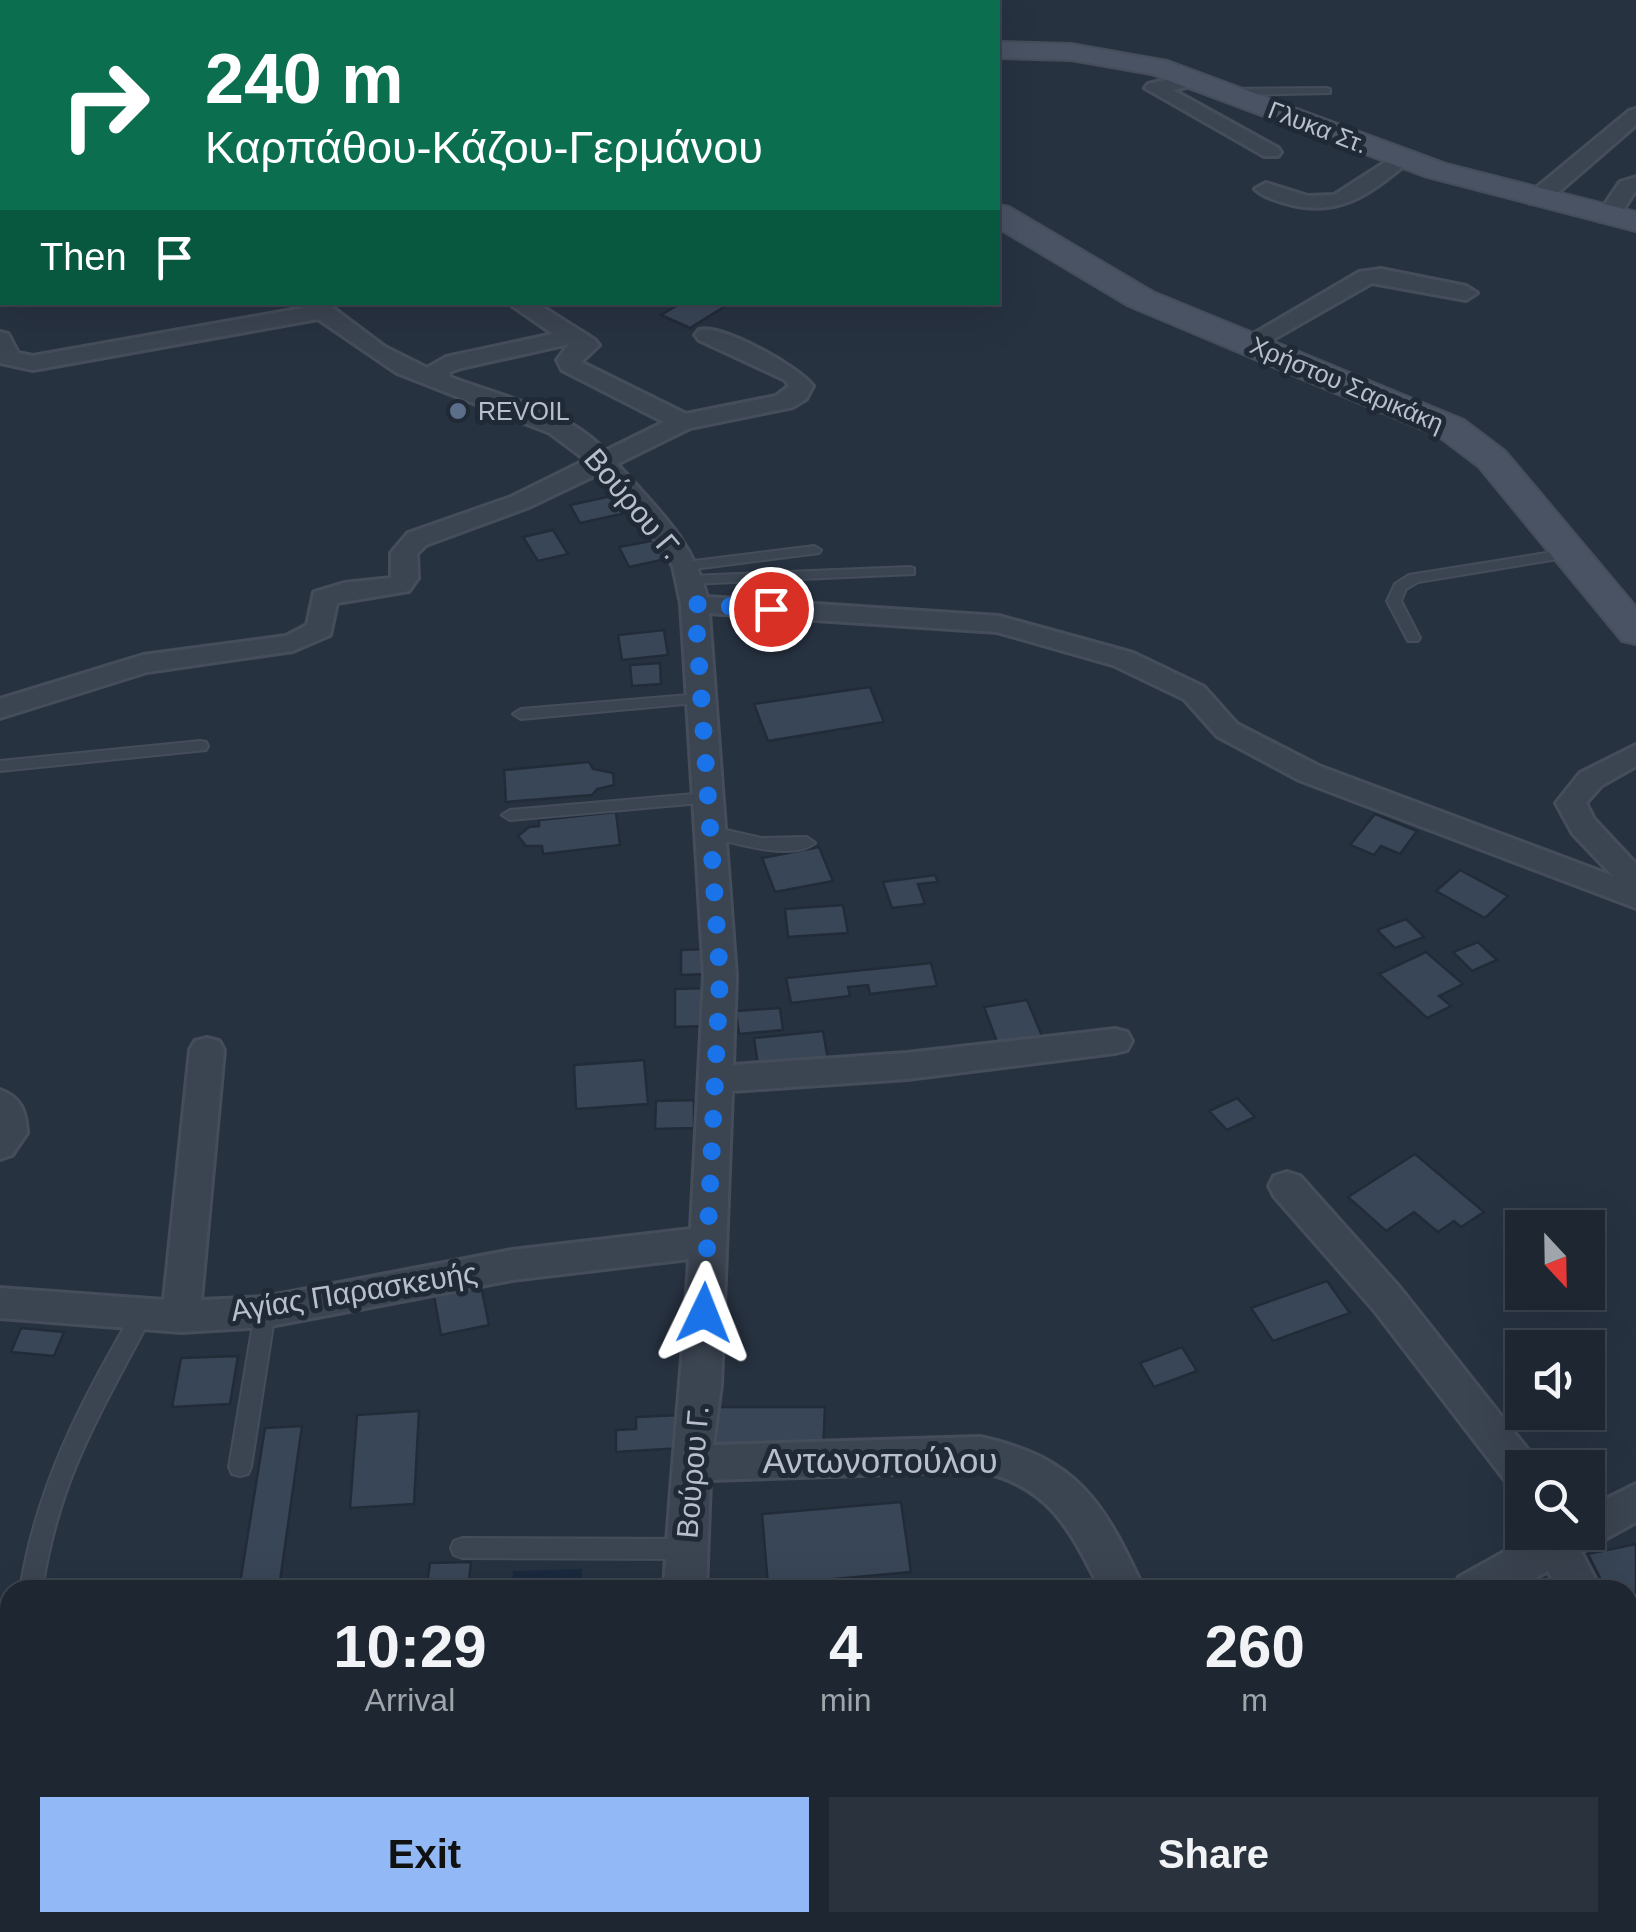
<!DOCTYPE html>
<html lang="en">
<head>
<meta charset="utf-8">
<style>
  body { margin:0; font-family:Arial,sans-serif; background:#2a323d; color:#f1f3f6; height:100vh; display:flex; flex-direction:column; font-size:38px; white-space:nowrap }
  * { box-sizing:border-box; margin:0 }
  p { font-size:32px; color:#a0a5ab }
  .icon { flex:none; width:55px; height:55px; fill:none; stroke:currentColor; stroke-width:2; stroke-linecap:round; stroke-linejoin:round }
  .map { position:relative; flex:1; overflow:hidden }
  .details { position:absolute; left:0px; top:1580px; width:1638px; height:352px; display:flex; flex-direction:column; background:#1d2631; border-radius:30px 30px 0 0; box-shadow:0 10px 40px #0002,0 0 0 2px #3b434d }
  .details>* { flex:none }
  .hud { position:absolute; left:0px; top:0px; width:1000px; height:305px; box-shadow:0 10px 40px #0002,0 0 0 2px #3b434d; background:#0b6e4f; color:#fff; overflow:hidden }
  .needle { width:65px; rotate:158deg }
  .buttons { position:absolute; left:1505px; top:1210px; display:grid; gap:20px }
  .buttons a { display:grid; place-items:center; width:100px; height:100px; border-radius:0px; background:#1d2631; box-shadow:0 10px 40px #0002,0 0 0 2px #3b434d; font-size:50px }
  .pin { position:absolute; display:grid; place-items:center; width:85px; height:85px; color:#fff; margin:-42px; border:5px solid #fff; border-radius:50%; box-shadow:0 2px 10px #0007 }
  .me { position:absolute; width:110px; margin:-55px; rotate:2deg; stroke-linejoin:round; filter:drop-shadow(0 0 8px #0008) }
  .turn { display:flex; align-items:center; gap:35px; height:210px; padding:0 40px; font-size:45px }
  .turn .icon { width:130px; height:130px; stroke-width:2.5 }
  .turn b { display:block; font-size:70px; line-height:85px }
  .then { display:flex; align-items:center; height:95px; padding:0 40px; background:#0003; gap:20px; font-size:38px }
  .eta { display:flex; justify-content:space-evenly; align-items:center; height:170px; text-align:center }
  .eta b { font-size:60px; font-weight:800; line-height:70px }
  .button { display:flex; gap:20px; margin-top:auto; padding:20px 40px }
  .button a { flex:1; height:115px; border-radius:0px; background:#92b9f6; color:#111; font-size:40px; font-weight:800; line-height:115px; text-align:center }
  .button a+a { background:#2a323d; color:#f1f3f6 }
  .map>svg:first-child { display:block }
  .water { fill:#1a293f }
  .building { fill:#394657; stroke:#222b38; stroke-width:2.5 }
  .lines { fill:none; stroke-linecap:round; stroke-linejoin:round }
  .lane-casing { stroke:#454d5a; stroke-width:4 }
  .street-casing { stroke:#454d5a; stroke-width:6 }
  .secondary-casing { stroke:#454d5a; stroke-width:4 }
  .lane { fill:#3b4451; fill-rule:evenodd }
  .street { fill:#3b4451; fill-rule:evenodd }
  .secondary { fill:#495364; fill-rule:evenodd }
  .route { stroke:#1a73e8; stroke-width:18; stroke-dasharray:0 32.4 }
  .service-dot { fill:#5c6f8a; stroke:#202936; stroke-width:4 }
  .labels { text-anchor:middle; stroke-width:10; stroke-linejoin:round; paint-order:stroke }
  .far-street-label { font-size:25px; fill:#b8bfcb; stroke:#202936 }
  .far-poi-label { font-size:25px; fill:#b8bfcb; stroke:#202936; text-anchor:start }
  .street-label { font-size:30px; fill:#b8bfcb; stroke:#202936 }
  .near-street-label { font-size:35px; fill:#b8bfcb; stroke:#202936 }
</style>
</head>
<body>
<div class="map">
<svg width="1636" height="1932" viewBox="0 0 1636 1932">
  <rect width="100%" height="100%" fill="#273241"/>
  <path class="water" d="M582,1569V1590H512L513,1571Z"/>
  <g class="building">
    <path d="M683,302H732L690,328L661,315Z"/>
    <path d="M616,495L626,513L580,523L570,505Z"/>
    <path d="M553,530L568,554L538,561L523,537Z"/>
    <path d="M656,540L666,559L629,567L619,547Z"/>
    <path d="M664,630L668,655L622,660L618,635Z"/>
    <path d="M660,663L661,684L632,686L630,665Z"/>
    <path d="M870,687L884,722L768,741L754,704Z"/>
    <path d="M589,762L593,769L613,773L614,785L597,789L592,795L506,802L504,770Z"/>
    <path d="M616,812L620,845L543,854L542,846H526L518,836L529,827L539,826V820Z"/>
    <path d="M1375,814L1417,831L1400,854L1381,846L1374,855L1350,845Z"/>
    <path d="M819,847L833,881L775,892L762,858Z"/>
    <path d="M1460,870L1508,896L1485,918L1436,891Z"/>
    <path d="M935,875L938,882L918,884L925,904L892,908L883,882Z"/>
    <path d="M843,905L848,933L788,937L785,909Z"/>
    <path d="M1406,919L1424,937L1395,948L1377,930Z"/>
    <path d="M1478,942L1497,960L1472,971L1453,952Z"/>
    <path d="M705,949L706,974L681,975V950Z"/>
    <path d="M1426,952L1463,984L1439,996L1451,1006L1427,1018L1379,974Z"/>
    <path d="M931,963L937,986L870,994L868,985L848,987L850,996L791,1003L786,978Z"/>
    <path d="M707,988L708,1026L675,1027V989Z"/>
    <path d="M1027,1000L1045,1043L1000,1050L984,1007Z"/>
    <path d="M780,1008L783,1030L739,1034L736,1011Z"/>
    <path d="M823,1031L829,1065L759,1072L754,1038Z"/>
    <path d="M644,1060L648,1104L576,1109L574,1065Z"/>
    <path d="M1237,1098L1255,1117L1227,1130L1209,1111Z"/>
    <path d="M694,1100V1128L655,1129L656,1101Z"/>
    <path d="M1415,1154L1484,1212L1461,1227L1454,1221L1438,1232L1414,1212L1386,1231L1348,1197Z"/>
    <path d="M1327,1281L1350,1313L1273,1341L1251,1308Z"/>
    <path d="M481,1286L489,1325L441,1335L434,1296Z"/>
    <path d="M21,1328L64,1332L54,1356L11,1352Z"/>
    <path d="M1182,1347L1197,1371L1154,1387L1140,1363Z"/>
    <path d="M238,1356L230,1404L172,1407L181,1358Z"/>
    <path d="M711,1407H825L823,1453L709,1452Z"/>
    <path d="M419,1411L414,1504L350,1508L357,1415Z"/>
    <path d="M681,1415L682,1448L616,1452V1430L636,1429V1417Z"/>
    <path d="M302,1426L280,1581L240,1583L265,1428Z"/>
    <path d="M901,1502L911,1572L768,1585L762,1514Z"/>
    <path d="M1636,1544V1641H1633L1628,1631V1590H1606L1588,1554Z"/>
    <path d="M471,1562L468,1590H426L430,1563Z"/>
    <path d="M369,1922H513V1932H368Z"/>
    <path d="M716,1922H834L835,1932H718Z"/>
  </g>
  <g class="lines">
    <defs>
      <g id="lane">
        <path d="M1326,88L1330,89V93L1228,95L1223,92L1228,89Z"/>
        <path d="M814,546L821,550L819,553L686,570L679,566L686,562Z"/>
        <path d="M1571,549L1578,553L1576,556L1418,582L1406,589L1401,601L1420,638L1418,641H1408L1387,601L1395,584L1409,575Z"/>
        <path d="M909,567L914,568V574L689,584L682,580L689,576Z"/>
        <path d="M701,694L706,696L709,699L706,702L521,719L513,714L521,709Z"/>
        <path d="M200,741L206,742L208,746L206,750L0,771V761Z"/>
        <path d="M706,793L714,798L712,802L510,820L502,815L510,810Z"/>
        <path d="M709,826L761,838L807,837L815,843C793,862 730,842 703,835L701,831Z"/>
        <path d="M265,1304L272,1306L275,1312L251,1467L248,1474L240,1476L232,1474L229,1467L255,1312L258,1306Z"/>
        <path d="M142,1307L149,1309L152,1315C101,1413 59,1477 42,1590H20C36,1487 82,1398 135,1309Z"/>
        <path d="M462,1538L686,1539L694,1542L697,1549L694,1556L686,1559L462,1558L454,1555L451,1548L454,1541Z"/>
      </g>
      <g id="street">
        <rect x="199" y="0" width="18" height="2"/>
        <path d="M1192,74L1199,76V84L1173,90L1278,148L1281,152L1278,156H1264L1145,88L1148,84Z"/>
        <path d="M1636,109V125L1546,203H1530L1527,198L1530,193L1629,111Z"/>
        <path d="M1401,152L1411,158L1408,162C1372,193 1341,216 1292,205C1279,201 1265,198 1255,189L1266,183L1308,196L1334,195Z"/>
        <path d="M1636,177V190L1616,221H1600L1597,216L1620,182Z"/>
        <path d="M1381,269L1466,286L1477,293L1466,300L1372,283L1258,348H1242L1238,343L1359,272Z"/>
        <path d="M299,302H325L385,347L427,368L446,357L553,334L507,302H535L595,340L599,345L581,362L686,414L776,396L789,386L785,380L699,340L695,335L699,330C722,324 799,367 813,386L806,399L793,407L690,428L617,464C654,506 693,540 707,597L999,616L1133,653L1204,687L1237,724L1319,766L1613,876L1573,834L1556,803L1580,773L1636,745V766L1601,786L1586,803L1594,819L1636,864V908L1299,780L1217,736L1184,699L1113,665L997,632L709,613L736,976L733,1065L907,1053L1115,1029L1127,1032L1132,1041L1127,1050L1115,1053L907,1079L732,1091L721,1385L713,1445L980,1437C1078,1458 1104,1503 1144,1590H1101C1070,1530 1051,1487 980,1471L710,1480L706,1590H664C670,1479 683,1369 689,1259L512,1280L265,1327L181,1332L0,1318V1288L164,1300L190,1050L195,1041L207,1038L219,1041L224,1050L201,1300L265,1297L512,1250L691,1229L704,976L681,604L673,566L658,543L598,474L529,507L426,545L417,554L418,578L409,591L337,603L330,635L293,651L147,672L0,718V699L143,655L286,636L307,625L314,592L344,583L391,578V553L408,533L511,497L586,460L550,433L397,373L318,319L33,370L0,363V332L8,334L18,353L33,356L303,308ZM569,344L557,360L562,370L664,422L605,451C568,410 499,396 450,377V372L461,368Z"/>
        <path d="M0,1090C21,1097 26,1112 27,1133L12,1155L0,1159Z"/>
        <path d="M1287,1172L1300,1176L1400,1288L1536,1460L1540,1468H1522V1489L1508,1484L1374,1310L1274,1196L1269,1186L1274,1176Z"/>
        <path d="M1636,1484V1522L1581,1552L1601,1590H1558L1548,1571L1513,1590H1453L1459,1577L1540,1532H1588V1508Z"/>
        <path d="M1628,1657L1636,1660V1712L1628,1709Z"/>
        <path d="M649,1922H695L693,1932H647Z"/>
        <path d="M1222,1922H1326L1322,1932H1218Z"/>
      </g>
      <g id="secondary">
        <path d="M605,0H634L635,2H606Z"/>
        <path d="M998,42L1071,44L1167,61L1446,164L1636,212V231L1424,176L1151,74L1071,60L998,58Z"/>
        <path d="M998,205L1009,207L1153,292L1464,420L1505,451L1636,607V644L1622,641L1479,467L1438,436L1129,306L998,228Z"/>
      </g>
    </defs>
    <use href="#lane" class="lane-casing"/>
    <use href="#street" class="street-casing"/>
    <use href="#secondary" class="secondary-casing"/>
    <use href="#lane" class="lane"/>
    <use href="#street" class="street"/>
    <use href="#secondary" class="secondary"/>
  </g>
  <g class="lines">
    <path class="route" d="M704,1313L720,976L695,604L771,609"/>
  </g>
  <circle class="service-dot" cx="458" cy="411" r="10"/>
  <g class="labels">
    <g class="far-street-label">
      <text transform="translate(1318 127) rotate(21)" y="9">Γλυκα Στ.</text>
      <text transform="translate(1347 384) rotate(23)" y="9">Χρήστου Σαρικάκη</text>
    </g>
    <g class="far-poi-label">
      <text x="478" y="420">REVOIL</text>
    </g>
    <g class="street-label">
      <text transform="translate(633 504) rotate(50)" y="10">Βούρου Γ.</text>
      <text transform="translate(354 1292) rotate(-9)" y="10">Αγίας Παρασκευής</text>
      <text transform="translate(693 1472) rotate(-85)" y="10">Βούρου Γ.</text>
    </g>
    <g class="near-street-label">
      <text x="880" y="1473">Αντωνοπούλου</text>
    </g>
  </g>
</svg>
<div class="buttons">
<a><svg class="needle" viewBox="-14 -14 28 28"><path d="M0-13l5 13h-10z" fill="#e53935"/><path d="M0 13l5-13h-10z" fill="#a0a5ab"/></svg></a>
<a><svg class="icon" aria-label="sound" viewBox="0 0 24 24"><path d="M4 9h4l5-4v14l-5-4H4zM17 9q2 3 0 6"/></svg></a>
<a><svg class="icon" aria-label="search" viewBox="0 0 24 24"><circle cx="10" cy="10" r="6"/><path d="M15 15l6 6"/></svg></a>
</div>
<div class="pin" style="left:771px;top:609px;background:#d93025"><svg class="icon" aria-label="arrive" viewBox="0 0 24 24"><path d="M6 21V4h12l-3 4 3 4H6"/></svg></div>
<svg class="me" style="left:704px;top:1313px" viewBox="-20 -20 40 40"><path d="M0-17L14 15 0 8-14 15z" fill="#1a73e8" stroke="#fff" stroke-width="4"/></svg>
<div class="hud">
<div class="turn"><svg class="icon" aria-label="right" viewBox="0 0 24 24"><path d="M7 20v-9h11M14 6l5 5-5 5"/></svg><div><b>240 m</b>Καρπάθου-Κάζου-Γερμάνου</div></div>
<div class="then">Then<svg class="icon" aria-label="arrive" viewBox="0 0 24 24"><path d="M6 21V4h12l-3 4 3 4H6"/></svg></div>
</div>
<section class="details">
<div class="eta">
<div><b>10:29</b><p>Arrival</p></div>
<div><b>4</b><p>min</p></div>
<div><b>260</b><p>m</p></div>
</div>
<div class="button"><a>Exit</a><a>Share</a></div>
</section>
</div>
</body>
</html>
